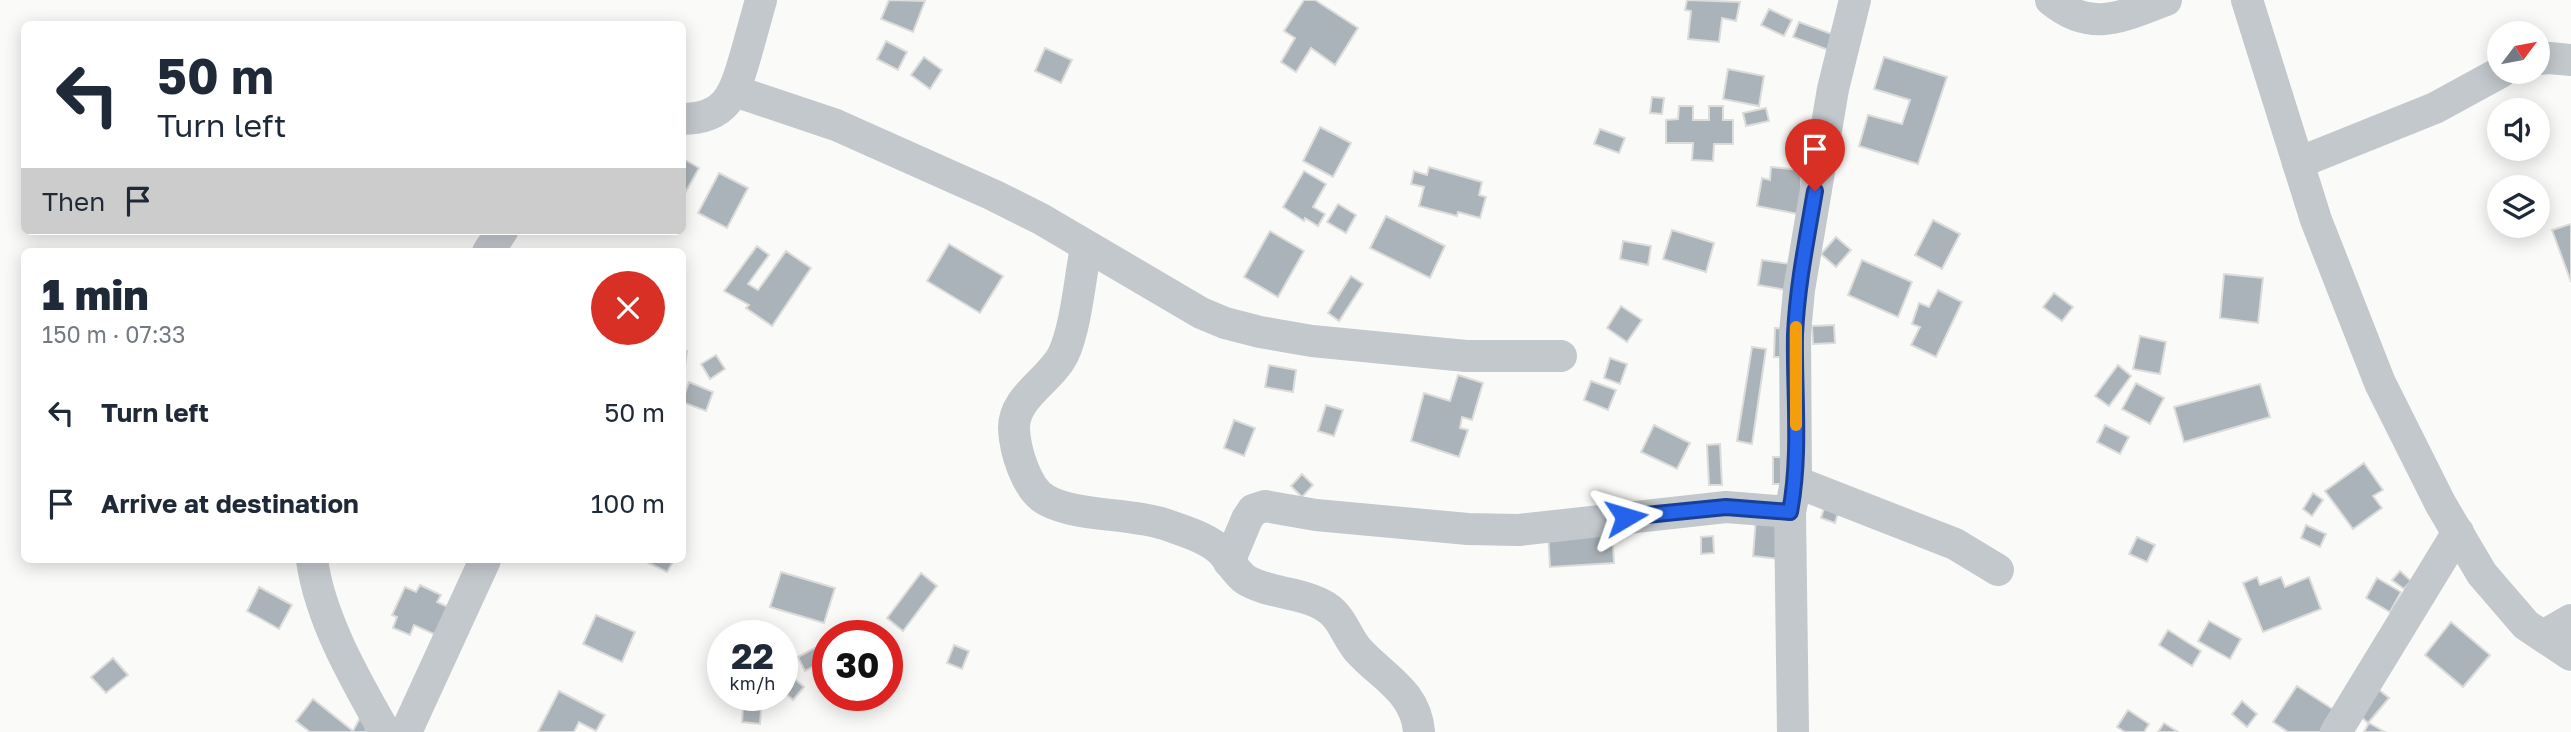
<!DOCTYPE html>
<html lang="en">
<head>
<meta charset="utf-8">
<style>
  body { margin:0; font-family:"Golos Text",sans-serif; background:#f2f2f3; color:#1f2937; height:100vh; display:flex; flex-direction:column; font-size:26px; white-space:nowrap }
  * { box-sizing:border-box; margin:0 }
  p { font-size:23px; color:#747a83 }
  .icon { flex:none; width:38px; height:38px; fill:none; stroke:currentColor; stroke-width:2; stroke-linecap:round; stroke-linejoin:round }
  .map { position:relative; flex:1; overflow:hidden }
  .details { position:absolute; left:21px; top:248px; width:665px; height:315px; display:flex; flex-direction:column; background:#fff; border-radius:10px; box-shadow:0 4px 18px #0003 }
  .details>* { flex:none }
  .top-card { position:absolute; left:21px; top:21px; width:665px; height:214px; border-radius:10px; box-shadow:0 4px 18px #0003; background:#fff; color:#1f2937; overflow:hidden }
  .needle { width:46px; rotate:58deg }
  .buttons { position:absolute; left:2487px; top:21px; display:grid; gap:14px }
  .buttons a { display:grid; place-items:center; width:63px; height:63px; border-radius:50%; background:#fff; box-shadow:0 4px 18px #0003; font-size:35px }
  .speed { position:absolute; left:707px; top:620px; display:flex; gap:14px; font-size:35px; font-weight:700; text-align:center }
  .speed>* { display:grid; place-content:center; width:91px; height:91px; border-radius:50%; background:#fff; box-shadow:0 4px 18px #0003; line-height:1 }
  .speed small { font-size:18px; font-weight:400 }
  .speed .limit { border:10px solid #d22; background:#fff; color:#111 }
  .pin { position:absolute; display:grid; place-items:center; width:60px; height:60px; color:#fff; margin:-72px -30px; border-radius:50% 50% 50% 0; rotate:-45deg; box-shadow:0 0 7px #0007 }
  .pin .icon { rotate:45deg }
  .me { position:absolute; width:77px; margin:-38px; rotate:83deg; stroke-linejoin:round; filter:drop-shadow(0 0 5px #0008) }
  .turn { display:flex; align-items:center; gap:24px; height:147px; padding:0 21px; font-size:32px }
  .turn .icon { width:91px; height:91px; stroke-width:2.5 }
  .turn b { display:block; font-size:49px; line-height:60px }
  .then { display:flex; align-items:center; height:66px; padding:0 21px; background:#0003; gap:14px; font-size:26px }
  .round { display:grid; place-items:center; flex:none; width:74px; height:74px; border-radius:37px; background:#f2f2f3 }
  .summary { display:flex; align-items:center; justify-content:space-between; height:119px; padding:0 21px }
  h1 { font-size:42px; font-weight:800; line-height:52px }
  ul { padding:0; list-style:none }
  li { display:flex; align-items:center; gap:21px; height:91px; padding:0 21px }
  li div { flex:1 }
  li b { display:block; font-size:26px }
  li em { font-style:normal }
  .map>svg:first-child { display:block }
  .building { fill:#aab3b9; stroke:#dcdcda; stroke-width:2 }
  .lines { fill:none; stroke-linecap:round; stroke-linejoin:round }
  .minor { stroke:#c3c8cc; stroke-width:32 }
  .route-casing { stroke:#184099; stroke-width:18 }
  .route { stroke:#2563eb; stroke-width:12 }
  .slow { stroke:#f59e0b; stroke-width:12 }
</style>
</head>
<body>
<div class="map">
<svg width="2571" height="732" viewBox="0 0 2571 732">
  <rect width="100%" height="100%" fill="#fafaf8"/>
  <g class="building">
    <path d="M889,0L925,1L913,32L881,19Z"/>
    <path d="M1304,0H1315L1358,28L1335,65L1311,48L1296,72L1281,62L1295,38L1284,31Z"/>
    <path d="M1687,0L1740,2L1736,21L1722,18L1719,42L1688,39L1691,11L1685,10Z"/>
    <path d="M1769,9L1792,20L1784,36L1761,25Z"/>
    <path d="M1799,22L1840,37L1834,52L1793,37Z"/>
    <path d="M886,41L907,52L898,70L877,59Z"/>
    <path d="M1045,48L1072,60L1061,83L1035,71Z"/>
    <path d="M924,57L942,70L930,89L911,75Z"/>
    <path d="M1884,57L1947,77L1918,164L1859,146L1868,115L1902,124L1910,100L1874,89Z"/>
    <path d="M1728,69L1764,76L1759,106L1723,99Z"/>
    <path d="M1652,97L1664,98L1662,114L1650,113Z"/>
    <path d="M1679,106H1693V120H1709V106H1723V120H1733V144H1714L1713,161L1692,160L1693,143H1666V120L1678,119Z"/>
    <path d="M1766,108L1769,121L1746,126L1743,113Z"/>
    <path d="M1320,127L1351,143L1333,177L1303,161Z"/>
    <path d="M1600,129L1625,138L1619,153L1594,144Z"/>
    <path d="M682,158L699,168L685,193L682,191Z"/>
    <path d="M1429,167L1482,182L1479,195L1486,197L1480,218L1458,212L1457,216L1419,206L1424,187L1411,184L1414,171L1427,175Z"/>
    <path d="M1771,167L1802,170L1801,185L1803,186L1798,214L1757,206L1762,178L1770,180Z"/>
    <path d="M1304,171L1326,184L1313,207L1325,214L1318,226L1305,218L1304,221L1283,207Z"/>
    <path d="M719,173L748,188L727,228L698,213Z"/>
    <path d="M1338,204L1356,215L1346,233L1327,222Z"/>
    <path d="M1386,216L1445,246L1430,278L1370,248Z"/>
    <path d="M1933,220L1960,234L1942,269L1915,255Z"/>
    <path d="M2571,224V282L2552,230Z"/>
    <path d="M1672,230L1714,243L1706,272L1663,259Z"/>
    <path d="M1270,231L1304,251L1278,297L1244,277Z"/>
    <path d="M1836,237L1851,250L1836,267L1821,254Z"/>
    <path d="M1623,241L1651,246L1648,265L1620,259Z"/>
    <path d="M949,244L1003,276L980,313L927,281Z"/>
    <path d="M757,246L769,255L748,284L758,290L786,251L811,268L772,326L746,308L749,305L724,291Z"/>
    <path d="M1762,260L1797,265L1793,291L1758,285Z"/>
    <path d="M1862,260L1912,282L1898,317L1848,295Z"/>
    <path d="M2224,274L2263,278L2258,323L2220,318Z"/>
    <path d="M1351,276L1363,284L1339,321L1328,313Z"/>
    <path d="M1938,290L1962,302L1936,357L1911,345L1920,327L1912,324L1919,303L1929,307Z"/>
    <path d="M2054,293L2073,307L2062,321L2043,307Z"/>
    <path d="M1621,306L1642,320L1627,342L1607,328Z"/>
    <path d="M1834,325L1835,343L1813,344L1812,326Z"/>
    <path d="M1775,328L1788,329V357H1774Z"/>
    <path d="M2140,336L2166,342L2160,374L2133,369Z"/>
    <path d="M1752,347L1766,349L1752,444L1737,441Z"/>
    <path d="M682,350L687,351L685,366H682Z"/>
    <path d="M716,355L725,369L710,379L701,364Z"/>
    <path d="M1610,358L1627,364L1620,384L1604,378Z"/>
    <path d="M1269,365L1296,370L1293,392L1265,387Z"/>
    <path d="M2118,365L2131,376L2109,406L2095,396Z"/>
    <path d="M1458,375L1483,383L1472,420L1462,417L1460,428L1468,430L1459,457L1411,441L1424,393L1450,401Z"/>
    <path d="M1591,381L1616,390L1608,410L1584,400Z"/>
    <path d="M689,382L713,392L706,411L682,402Z"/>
    <path d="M2136,383L2164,398L2150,424L2122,409Z"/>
    <path d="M2260,384L2270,417L2184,442L2174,407Z"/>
    <path d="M1326,405L1343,410L1334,436L1318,431Z"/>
    <path d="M1234,420L1255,428L1244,456L1224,448Z"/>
    <path d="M1654,425L1690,443L1677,469L1641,452Z"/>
    <path d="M2105,425L2129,437L2120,454L2097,442Z"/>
    <path d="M1720,444L1722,485H1709L1707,445Z"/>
    <path d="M1773,457H1788L1789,484H1773Z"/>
    <path d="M2364,463L2383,490L2373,496L2382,508L2353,529L2325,491Z"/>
    <path d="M1302,474L1313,485L1302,497L1291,486Z"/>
    <path d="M2313,493L2323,500L2312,516L2303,509Z"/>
    <path d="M1826,502L1840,506L1835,523L1821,518Z"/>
    <path d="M1756,518L1783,520L1779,559L1753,556Z"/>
    <path d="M2306,525L2326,534L2320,547L2301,538Z"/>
    <path d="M1612,529L1614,563L1550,567L1548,533Z"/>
    <path d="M1713,536L1714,553L1701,554V537Z"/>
    <path d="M2137,537L2155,545L2147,562L2129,554Z"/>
    <path d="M643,560H674L667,572Z"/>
    <path d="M2400,571L2411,581L2404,589L2392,580Z"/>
    <path d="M781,572L835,588L824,623L770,607Z"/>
    <path d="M921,573L937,586L903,631L887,618Z"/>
    <path d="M2257,577L2260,585L2281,577L2285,587L2309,577L2321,609L2263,632L2243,583Z"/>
    <path d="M2377,578L2401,592L2390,612L2366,598Z"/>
    <path d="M420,585L441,595L437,602L448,607L436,635L414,625L410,635L393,628L397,617L392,615L405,587L416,592Z"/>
    <path d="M259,587L292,605L279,629L247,611Z"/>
    <path d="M596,615L635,632L622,662L583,644Z"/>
    <path d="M2209,621L2241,639L2230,659L2198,641Z"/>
    <path d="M2451,622L2490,655L2463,687L2425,655Z"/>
    <path d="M2168,630L2201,651L2192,666L2159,645Z"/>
    <path d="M954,645L969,651L962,669L947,663Z"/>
    <path d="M818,646L826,660L805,671L798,657Z"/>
    <path d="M113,658L128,675L106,693L91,677Z"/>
    <path d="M790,675L804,687L793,700L782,690V683Z"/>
    <path d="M2297,686L2334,710L2320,732H2288L2273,722Z"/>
    <path d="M2378,689L2389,698L2368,723L2357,713Z"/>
    <path d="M559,691L605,715L596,731L579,722L574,732H538Z"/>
    <path d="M744,695H762L760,724L742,722Z"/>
    <path d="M313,699L353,731L360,718L370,724L365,732H310L296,721Z"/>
    <path d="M2242,701L2257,714L2247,727L2232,714Z"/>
    <path d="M2128,710L2149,724L2144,732H2125L2117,727Z"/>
    <path d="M2164,723L2178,732H2158Z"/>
    <path d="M2369,723L2385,732H2364Z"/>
  </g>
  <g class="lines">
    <g class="minor">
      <path d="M2051,0C2092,34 2123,16 2166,0"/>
      <path d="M2247,0L2316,220L2380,383L2440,503L2482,574L2526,625L2571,655"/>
      <path d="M2538,59L2549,58L2571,60"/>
      <path d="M735,91L836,125L993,195L1041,219L1201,313L1225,323L1260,332L1312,341L1466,356H1561"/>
      <path d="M682,119C729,119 735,91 746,54C751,36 756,18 761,0"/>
      <path d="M2298,163L2435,108L2501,72"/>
      <path d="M1086,247C1080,278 1076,328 1063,355C1050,381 1013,397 1014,429C1015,450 1026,489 1046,500C1079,518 1132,512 1170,526C1187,532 1210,539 1222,552C1230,561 1236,573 1246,580C1270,594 1303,592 1326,607C1342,617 1346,636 1358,650C1382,677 1416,691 1419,732"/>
      <path d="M488,252L502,231"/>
      <path d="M1796,482L1955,544L1998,570"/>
      <path d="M312,560C320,619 356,681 385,732"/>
      <path d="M1229,562L1247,519L1253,510L1265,506L1316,515L1468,529L1519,530L1726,507L1790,512"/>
      <path d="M2543,636L2571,620"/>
      <path d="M406,732L485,560"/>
      <path d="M1793,732L1790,512L1796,482L1795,333L1799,290L1833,89L1855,0"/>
      <path d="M2336,732L2458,532"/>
    </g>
  </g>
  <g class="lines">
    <defs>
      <path id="route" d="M1626,517L1726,507L1790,512C1801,454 1794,394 1795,335C1797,287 1807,238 1815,191"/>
    </defs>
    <use href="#route" class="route-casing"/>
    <use href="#route" class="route"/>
    <path class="slow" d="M1796,425V327"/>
  </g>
</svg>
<div class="buttons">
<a><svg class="needle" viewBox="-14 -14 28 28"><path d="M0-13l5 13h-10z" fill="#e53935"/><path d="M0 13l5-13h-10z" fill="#747a83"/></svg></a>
<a><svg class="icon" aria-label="sound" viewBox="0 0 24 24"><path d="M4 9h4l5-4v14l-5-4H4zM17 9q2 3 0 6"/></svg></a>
<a><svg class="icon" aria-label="layers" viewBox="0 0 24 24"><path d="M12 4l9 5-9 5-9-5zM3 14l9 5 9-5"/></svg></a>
</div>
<div class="speed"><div>22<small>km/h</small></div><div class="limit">30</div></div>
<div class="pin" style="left:1815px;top:191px;background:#d93025"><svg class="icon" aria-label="arrive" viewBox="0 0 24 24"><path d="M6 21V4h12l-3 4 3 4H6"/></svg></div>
<svg class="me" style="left:1626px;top:517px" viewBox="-20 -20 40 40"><path d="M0-17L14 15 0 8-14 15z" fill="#2563eb" stroke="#fff" stroke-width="4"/></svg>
<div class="top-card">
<div class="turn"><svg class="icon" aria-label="left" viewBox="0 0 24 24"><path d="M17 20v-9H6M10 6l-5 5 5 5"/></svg><div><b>50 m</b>Turn left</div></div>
<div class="then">Then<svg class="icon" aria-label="arrive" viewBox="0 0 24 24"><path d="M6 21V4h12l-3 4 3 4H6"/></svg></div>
</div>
<section class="details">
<div class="summary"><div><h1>1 min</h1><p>150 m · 07:33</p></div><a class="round" style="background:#d93025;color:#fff"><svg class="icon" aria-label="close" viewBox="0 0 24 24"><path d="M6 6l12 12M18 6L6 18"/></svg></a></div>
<ul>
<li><svg class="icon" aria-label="left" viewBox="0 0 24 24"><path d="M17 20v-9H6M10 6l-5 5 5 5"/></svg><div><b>Turn left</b></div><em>50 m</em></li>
<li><svg class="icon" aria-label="arrive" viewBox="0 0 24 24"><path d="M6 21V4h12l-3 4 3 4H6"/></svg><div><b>Arrive at destination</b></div><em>100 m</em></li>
</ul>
</section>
</div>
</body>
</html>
